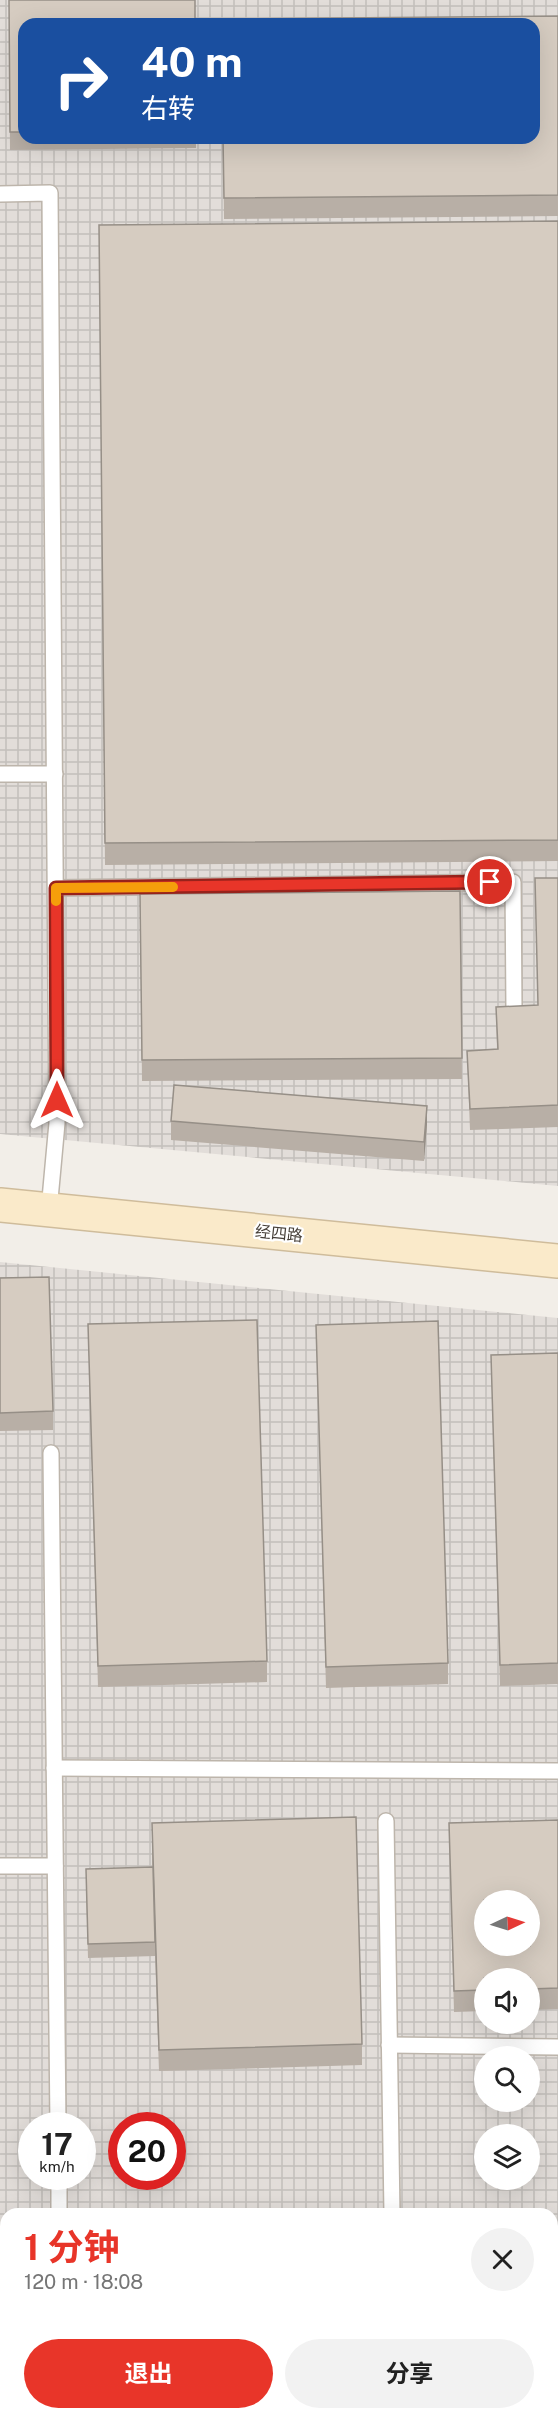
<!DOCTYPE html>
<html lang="zh">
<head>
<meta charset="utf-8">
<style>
  body { margin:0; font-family:"Public Sans","Noto Sans SC",sans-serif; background:#f2f2f2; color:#222; height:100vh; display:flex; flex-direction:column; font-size:22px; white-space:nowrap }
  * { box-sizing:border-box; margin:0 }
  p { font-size:20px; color:#767676 }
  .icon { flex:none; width:33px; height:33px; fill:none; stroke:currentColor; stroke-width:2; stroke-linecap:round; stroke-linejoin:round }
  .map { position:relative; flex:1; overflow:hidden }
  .panel { position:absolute; left:0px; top:2208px; width:558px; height:212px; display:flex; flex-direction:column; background:#fff; border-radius:18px 18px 0 0; box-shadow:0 6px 24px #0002 }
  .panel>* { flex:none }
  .top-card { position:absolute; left:18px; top:18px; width:522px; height:126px; border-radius:18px; box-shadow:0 6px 24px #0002; background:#1a4fa0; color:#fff; overflow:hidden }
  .needle { width:39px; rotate:86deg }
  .fabs { position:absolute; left:474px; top:1890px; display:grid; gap:12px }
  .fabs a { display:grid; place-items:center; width:66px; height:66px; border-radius:50%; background:#fff; box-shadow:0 6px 24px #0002; font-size:30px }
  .speed { position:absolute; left:18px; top:2112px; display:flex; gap:12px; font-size:30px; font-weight:700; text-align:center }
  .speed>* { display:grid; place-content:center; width:78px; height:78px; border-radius:50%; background:#fff; box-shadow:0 6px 24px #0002; line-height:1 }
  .speed small { font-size:15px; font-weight:400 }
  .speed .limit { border:9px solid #d22; background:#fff; color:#111 }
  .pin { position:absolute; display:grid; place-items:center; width:51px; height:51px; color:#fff; margin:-26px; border:3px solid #fff; border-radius:50%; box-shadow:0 2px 6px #0007 }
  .me { position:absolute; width:66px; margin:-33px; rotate:0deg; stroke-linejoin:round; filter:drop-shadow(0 0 4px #0008) }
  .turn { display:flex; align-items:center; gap:21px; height:126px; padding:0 24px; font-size:27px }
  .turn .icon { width:78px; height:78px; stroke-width:2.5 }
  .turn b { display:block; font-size:42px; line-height:51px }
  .round { display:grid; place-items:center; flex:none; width:63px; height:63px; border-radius:32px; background:#f2f2f2 }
  .summary { display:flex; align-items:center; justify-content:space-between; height:102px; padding:0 24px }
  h1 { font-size:36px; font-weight:700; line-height:45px; color:#e83529 }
  .primary-button { display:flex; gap:12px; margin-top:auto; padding:12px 24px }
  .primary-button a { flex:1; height:69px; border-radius:36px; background:#e83529; color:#fff; font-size:24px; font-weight:700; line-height:69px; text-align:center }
  .primary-button a+a { background:#f2f2f2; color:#222 }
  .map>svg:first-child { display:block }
  .industrial { fill:url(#industrial-grid); fill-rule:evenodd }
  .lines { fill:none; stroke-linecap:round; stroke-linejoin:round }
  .lane-casing { stroke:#bdb5ab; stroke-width:18 }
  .secondary-casing { stroke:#cfbc9b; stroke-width:36 }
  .lane { stroke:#fff; stroke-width:15 }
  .secondary { stroke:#faeaca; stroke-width:33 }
  .wall { fill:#b8afa6 }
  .shaded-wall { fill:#968f87 }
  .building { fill:#d6ccc1; stroke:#968f87; stroke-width:1.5; fill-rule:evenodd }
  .route-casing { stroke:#97221b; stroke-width:15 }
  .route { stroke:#e83529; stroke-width:10 }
  .slow { stroke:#f59e0b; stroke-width:10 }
  .labels { text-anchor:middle; stroke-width:4.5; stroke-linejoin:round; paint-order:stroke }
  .street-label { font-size:16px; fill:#453e37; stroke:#fff }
</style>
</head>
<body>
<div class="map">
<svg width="558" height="2419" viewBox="0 0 558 2419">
  <defs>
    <pattern id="industrial-grid" width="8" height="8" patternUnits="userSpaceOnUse" patternTransform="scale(1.5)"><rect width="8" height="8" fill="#e2ddd9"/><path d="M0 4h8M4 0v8" fill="none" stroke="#c3bfbb"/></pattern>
  </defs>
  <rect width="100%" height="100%" fill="#f2eee8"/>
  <g class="industrial">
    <path d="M0,0H558V1186L0,1134ZM24,24H534V138H24Z"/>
    <path d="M0,1262L558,1318V2419H0ZM484,1900H530V1946H484ZM484,1978H530V2024H484ZM484,2056H530V2102H484ZM32,2126H82V2176H32ZM122,2126H172V2176H122ZM484,2134H530V2180H484ZM6,2214H552V2414H6Z"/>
  </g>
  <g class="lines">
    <defs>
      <g id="lane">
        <path d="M0,194L50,193L57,1123L49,1210"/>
        <path d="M0,774H55"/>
        <path d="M56,888L513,882L514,1011"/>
        <path d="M51,1453L58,2126"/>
        <path d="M54,1768L558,1771"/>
        <path d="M386,1821L392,2214"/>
        <path d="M0,1866H55"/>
        <path d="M389,2045L558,2047"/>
        <path d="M59,2176V2214"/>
        <path d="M552,2263H558"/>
        <path d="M0,2266H6"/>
        <path d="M62,2414V2419"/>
        <path d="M309,2414V2419"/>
        <path d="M515,2414V2419"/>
      </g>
      <path id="secondary" d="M0,1205L558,1261"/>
    </defs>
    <use href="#lane" class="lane-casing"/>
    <use href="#secondary" class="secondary-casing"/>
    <use href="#lane" class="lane"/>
    <use href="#secondary" class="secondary"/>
  </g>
  <g class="wall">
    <path d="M9,0L24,24V138H196V148L10,150Z"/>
    <path d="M558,16V216L224,219L223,138H534Z"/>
    <path d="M558,221V861L105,865L99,225Z"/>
    <path d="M558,878V1127L470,1130L467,1051L497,1049L496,1007L538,1005Z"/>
    <path d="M460,891L462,1079L142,1081L140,894Z"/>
    <path d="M171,1121L427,1124L424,1161L171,1140Z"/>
    <path d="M0,1278L53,1411V1430L0,1431Z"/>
    <path d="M88,1324L267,1661V1682L98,1687Z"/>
    <path d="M316,1325L448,1663V1684L326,1688Z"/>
    <path d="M558,1353V1684L500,1686L491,1355Z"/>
    <path d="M558,1820V2009L530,2010V1978H484V2011L454,2012L449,1823Z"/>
    <path d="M152,1823L362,2044V2065L159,2071L155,1954V1956L88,1958L86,1883L152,1867Z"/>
  </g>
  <path class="shaded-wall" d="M427,1106V1124L424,1161V1142Z"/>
  <g class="building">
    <path d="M9,0H195V24H24V132H10Z"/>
    <path d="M558,16V195L224,198L223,138H534V24H234V19Z"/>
    <path d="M558,221V840L105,843L99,225Z"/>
    <path d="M535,878H558V1105L470,1109L467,1051L498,1049L496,1007L538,1005Z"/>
    <path d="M460,891L462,1058L142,1060L140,894Z"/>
    <path d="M174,1085L427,1106L424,1142L171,1121Z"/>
    <path d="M49,1277L53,1411L0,1413V1278Z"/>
    <path d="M257,1320L267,1661L98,1666L88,1324Z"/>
    <path d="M438,1321L448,1663L326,1667L316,1325Z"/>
    <path d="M558,1353V1663L500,1665L491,1355Z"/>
    <path d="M356,1817L362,2044L159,2050L152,1823Z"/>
    <path d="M558,1820V1988L530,1989V1978H484V1990L454,1991L449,1823ZM484,1900H530V1946H484Z"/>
    <path d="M153,1867L155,1942L88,1944L86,1869Z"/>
    <path d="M552,2334H558V2419H544V2414H552Z"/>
  </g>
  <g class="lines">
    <defs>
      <path id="route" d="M57,1100L56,888L490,882"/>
    </defs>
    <use href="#route" class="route-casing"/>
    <use href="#route" class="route"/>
    <path class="slow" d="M56,901V888L173,887"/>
  </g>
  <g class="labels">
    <g class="street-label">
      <text transform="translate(279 1233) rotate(6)" y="6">经四路</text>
    </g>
  </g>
</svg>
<div class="fabs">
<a><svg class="needle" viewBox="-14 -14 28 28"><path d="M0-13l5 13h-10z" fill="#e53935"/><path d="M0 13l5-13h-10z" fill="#767676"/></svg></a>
<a><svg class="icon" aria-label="sound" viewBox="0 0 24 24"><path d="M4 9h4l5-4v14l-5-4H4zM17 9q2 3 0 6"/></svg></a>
<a><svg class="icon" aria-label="search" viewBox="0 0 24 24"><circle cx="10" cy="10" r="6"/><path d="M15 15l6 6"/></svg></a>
<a><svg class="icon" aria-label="layers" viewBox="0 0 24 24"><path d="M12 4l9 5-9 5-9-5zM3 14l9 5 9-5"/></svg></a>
</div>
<div class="speed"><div>17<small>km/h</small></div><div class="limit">20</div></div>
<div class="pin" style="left:490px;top:882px;background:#d93025"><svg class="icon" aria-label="arrive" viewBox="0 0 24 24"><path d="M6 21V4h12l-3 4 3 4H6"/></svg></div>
<svg class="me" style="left:57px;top:1100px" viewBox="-20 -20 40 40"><path d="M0-17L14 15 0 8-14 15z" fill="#e83529" stroke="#fff" stroke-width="4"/></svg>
<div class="top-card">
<div class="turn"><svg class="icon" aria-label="right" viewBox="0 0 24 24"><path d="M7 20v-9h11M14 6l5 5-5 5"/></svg><div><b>40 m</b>右转</div></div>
</div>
<section class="panel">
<div class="summary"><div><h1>1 分钟</h1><p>120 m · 18:08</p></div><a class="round"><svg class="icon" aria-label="close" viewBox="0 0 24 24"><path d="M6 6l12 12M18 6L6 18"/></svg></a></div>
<div class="primary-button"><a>退出</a><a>分享</a></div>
</section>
</div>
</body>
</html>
